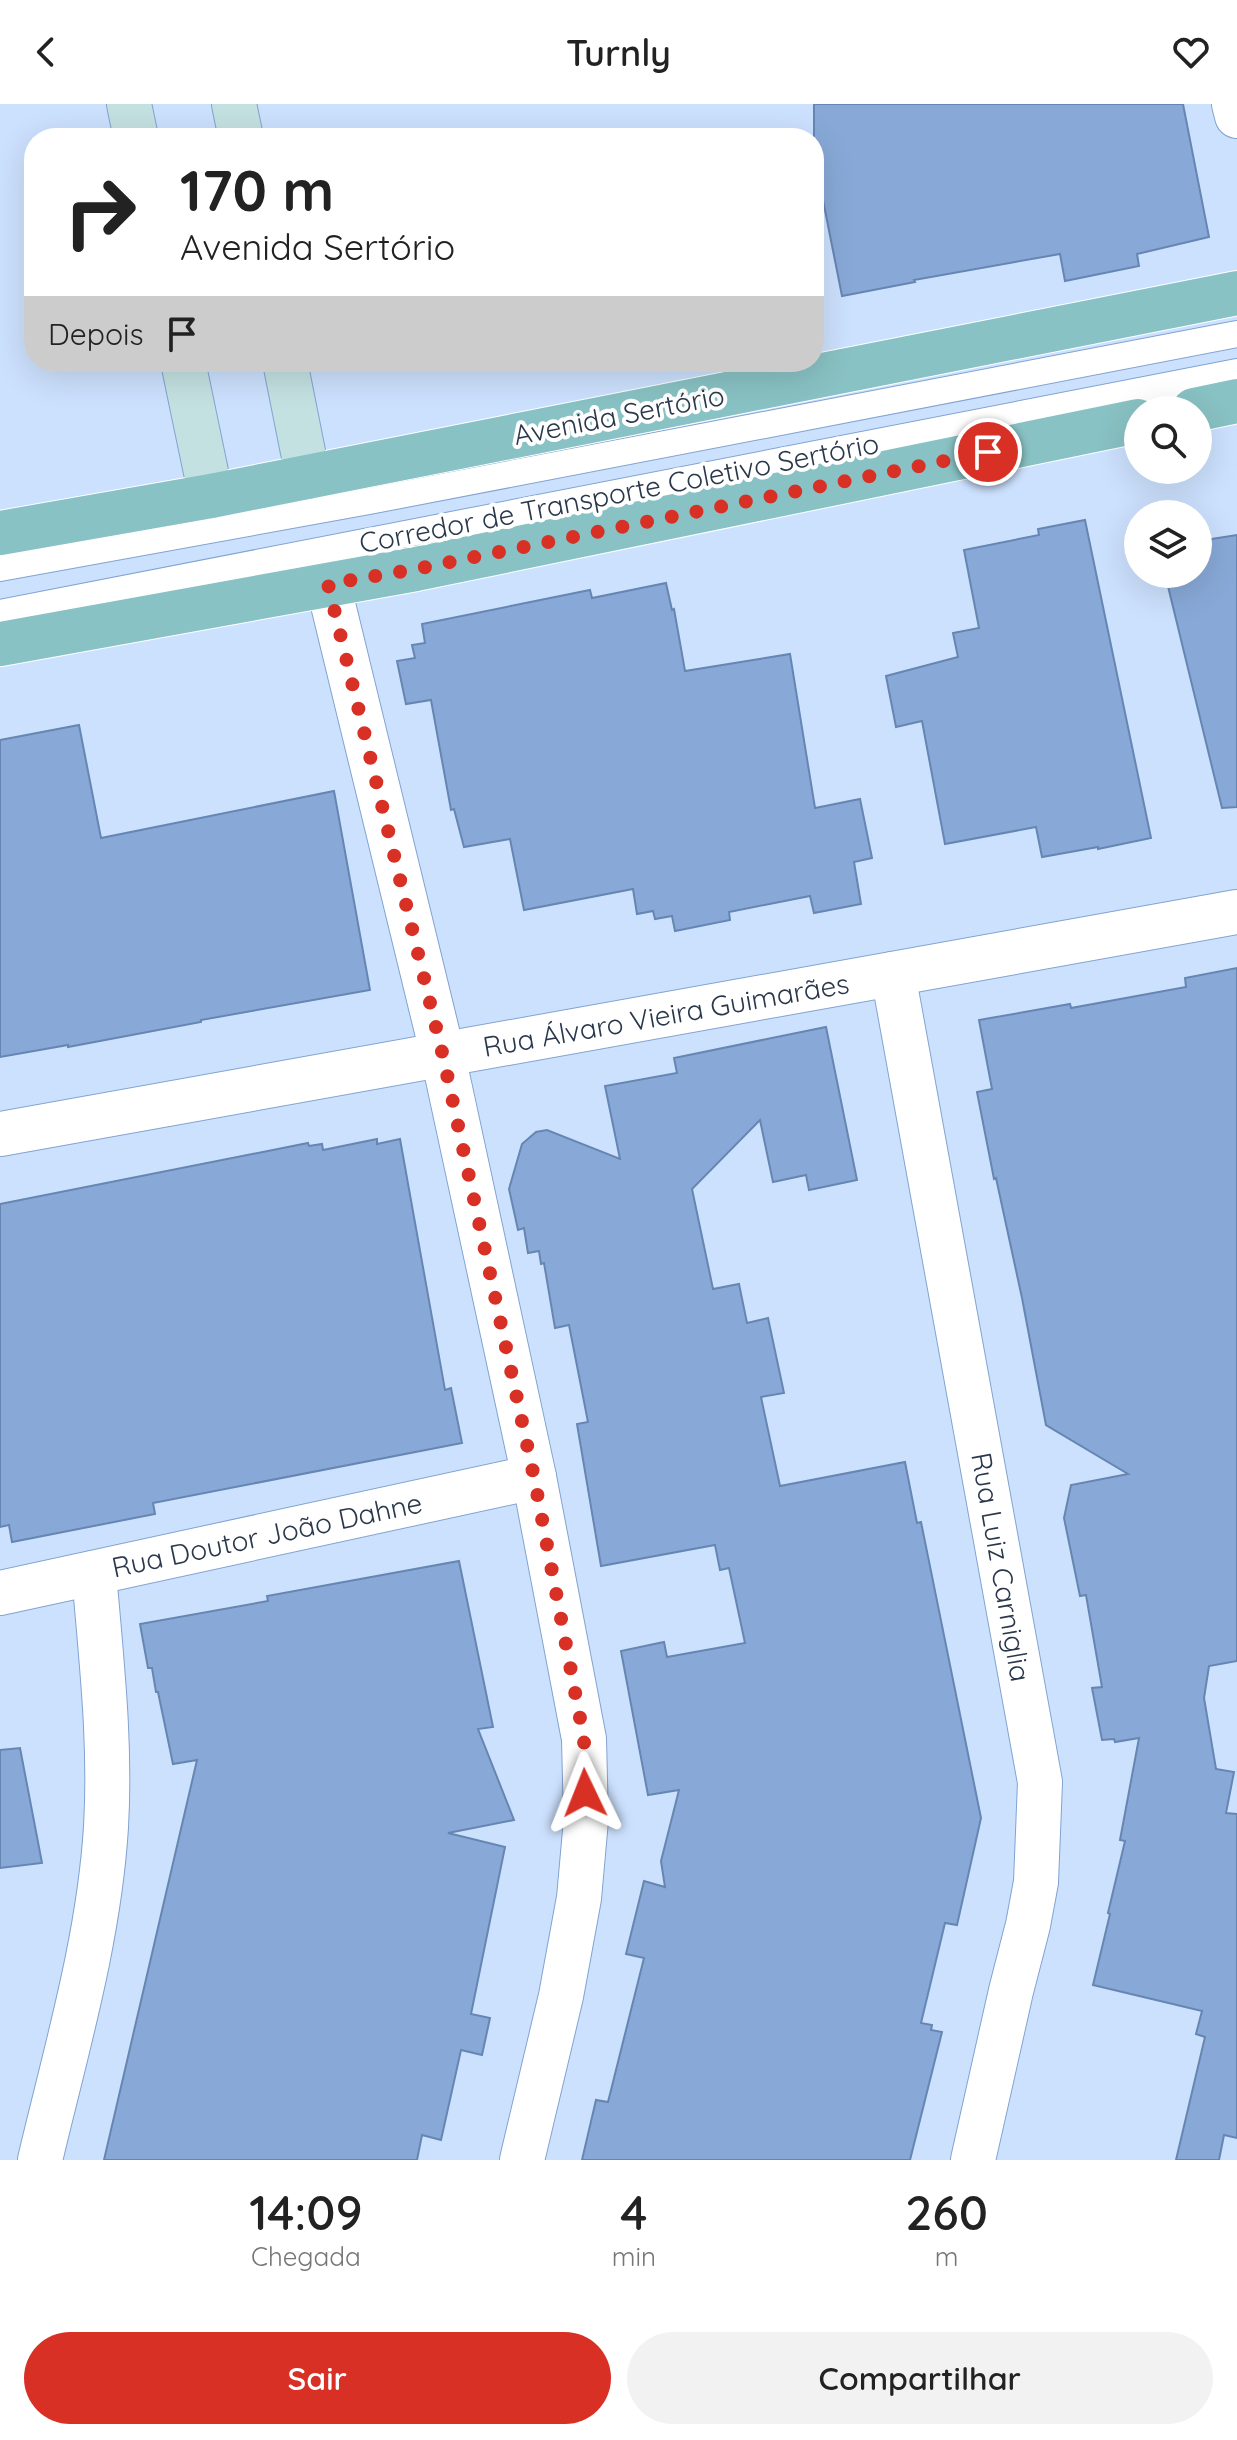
<!DOCTYPE html>
<html lang="pt">
<head>
<meta charset="utf-8">
<style>
  body { margin:0; font-family:Quicksand,sans-serif; background:#f2f2f2; color:#222; height:100vh; display:flex; flex-direction:column; font-size:30px; white-space:nowrap }
  * { box-sizing:border-box; margin:0 }
  p { font-size:26px; color:#767676 }
  .icon { flex:none; width:44px; height:44px; fill:none; stroke:currentColor; stroke-width:2; stroke-linecap:round; stroke-linejoin:round }
  .map { position:relative; height:2056px; overflow:hidden }
  .sheet { display:flex; flex-direction:column; background:#fff; flex:1 }
  .sheet>* { flex:none }
  .guide { position:absolute; left:24px; top:24px; width:800px; height:244px; border-radius:32px; box-shadow:0 8px 32px #0002; background:#fff; color:#222; overflow:hidden }
  .tools { position:absolute; left:1124px; top:292px; display:grid; gap:16px }
  .tools a { display:grid; place-items:center; width:88px; height:88px; border-radius:50%; background:#fff; box-shadow:0 8px 32px #0002; font-size:40px }
  .pin { position:absolute; display:grid; place-items:center; width:68px; height:68px; color:#fff; margin:-34px; border:4px solid #fff; border-radius:50%; box-shadow:0 2px 8px #0007 }
  .me { position:absolute; width:88px; margin:-44px; rotate:358deg; stroke-linejoin:round; filter:drop-shadow(0 0 6px #0008) }
  .turn { display:flex; align-items:center; gap:28px; height:168px; padding:0 24px; font-size:36px }
  .turn .icon { width:104px; height:104px; stroke-width:2.5 }
  .turn b { display:block; font-size:56px; line-height:68px }
  .then { display:flex; align-items:center; height:76px; padding:0 24px; background:#0003; gap:16px; font-size:30px }
  .eta { display:flex; justify-content:space-evenly; align-items:center; height:136px; text-align:center }
  .eta b { font-size:48px; font-weight:600; line-height:56px }
  .action { display:flex; gap:16px; margin-top:auto; padding:16px 24px }
  .action a { flex:1; height:92px; border-radius:48px; background:#d93025; color:#fff; font-size:32px; font-weight:600; line-height:92px; text-align:center }
  .action a+a { background:#f2f2f2; color:#222 }
  header { display:flex; justify-content:space-between; align-items:center; height:104px; padding:0 24px; background:#fff; font-size:36px; font-weight:600 }
  .map>svg:first-child { display:block }
  .building { fill:#88a9d7; stroke:#6686b2; stroke-width:2 }
  .lines { fill:none; stroke-linecap:round; stroke-linejoin:round }
  .lane-casing { stroke:#82a3d1; stroke-width:28 }
  .street-casing { stroke:#82a3d1; stroke-width:46 }
  .secondary-casing { stroke:#82a3d1; stroke-width:46 }
  .primary-casing { stroke:#fff; stroke-width:46 }
  .lane { stroke:#fff; stroke-width:26 }
  .street { stroke:#fff; stroke-width:44 }
  .secondary { stroke:#c4e1e1; stroke-width:44 }
  .primary { stroke:#89c2c4; stroke-width:44 }
  .route { stroke:#d93025; stroke-width:14; stroke-dasharray:0 25.2 }
  .labels { text-anchor:middle; stroke-width:8; stroke-linejoin:round; paint-order:stroke }
  .street-label { font-size:28px; fill:#2a384b; stroke:#fff }
</style>
</head>
<body>
<header><svg class="icon" aria-label="back" viewBox="0 0 24 24"><path d="M15 5l-7 7 7 7"/></svg>Turnly<svg class="icon" aria-label="heart" viewBox="0 0 24 24"><path d="M12 20l-8-8c-3-5 5-10 8-4 3-6 11-1 8 4z"/></svg></header>
<div class="map">
<svg width="1237" height="2056" viewBox="0 0 1237 2056">
  <rect width="100%" height="100%" fill="#cce1fe"/>
  <g class="building">
    <path d="M814,0H1183L1209,133L1137,150L1139,162L1065,177L1060,150L914,176L915,178L842,192L822,91L814,93Z"/>
    <path d="M1085,416L1151,734L1098,745V743L1042,753L1036,723L945,740L922,617L896,623L886,572L958,553L953,529L979,524L964,446L1039,431L1038,425Z"/>
    <path d="M1237,431V703L1222,704L1165,470H1198V437Z"/>
    <path d="M666,479L672,506L674,505L685,567L790,550L815,704L860,695L872,754L854,758L861,800L814,809L810,792L729,808L730,816L675,827L672,812L655,815L653,807L637,810L633,785L524,806L510,735L464,743L454,705L451,706L431,596L406,600L397,557L415,554L412,541L425,539L422,520L590,486L592,494Z"/>
    <path d="M79,621L101,734L334,687L370,886L201,916V918L68,943V941L0,953V636Z"/>
    <path d="M1237,864V1557L1209,1562L1204,1594L1216,1665L1234,1668L1226,1709L1237,1710V2034L1224,2031L1219,2056H1176L1205,1933L1196,1930L1202,1907L1093,1881L1110,1810L1108,1809L1125,1737L1120,1736L1139,1634L1115,1638L1114,1635L1102,1636L1092,1584L1102,1583L1086,1491L1080,1492L1064,1414L1071,1381L1128,1370L1046,1321L1022,1194L996,1074L994,1075L977,988L992,985L979,916L1070,900L1071,904L1186,883L1185,874Z"/>
    <path d="M826,923L857,1076L809,1086L806,1071L773,1078L760,1016L692,1085L713,1185L739,1180L747,1219L768,1214L784,1289L761,1293L780,1382L905,1358L917,1419L921,1418L981,1714L957,1821L945,1819L921,1919L932,1921L931,1926L942,1928L910,2056H582L596,1996L608,1998L644,1854L626,1850L644,1777L665,1783L661,1757L679,1686L648,1691L621,1547L664,1538L667,1553L745,1539L729,1464L720,1466L715,1441L601,1462L577,1320L588,1318L569,1221L555,1224L544,1159L541,1160L539,1147L528,1149L524,1124L518,1126L509,1085L522,1040L536,1028L547,1026L620,1055L605,982L677,969L674,954Z"/>
    <path d="M377,1035V1040L400,1035L445,1286L451,1284L462,1339L153,1399L155,1410L12,1438L9,1421L0,1423V1100L308,1039L309,1042L322,1040L323,1046Z"/>
    <path d="M459,1457L493,1623L478,1625L514,1716L448,1729L505,1743L471,1910L490,1914L482,1951L461,1946L441,2036L422,2031L417,2056H104L197,1656L173,1660L158,1588H156L152,1564H148L140,1520L268,1497L267,1492Z"/>
    <path d="M20,1644L42,1759L0,1764V1646Z"/>
  </g>
  <g class="lines">
    <defs>
      <g id="lane">
        <path d="M0,464L369,397L1237,230"/>
        <path d="M0,509L1237,268"/>
      </g>
      <g id="street">
        <path d="M1234,0L1237,12"/>
        <path d="M328,480L443,952L534,1373L584,1635L586,1716L579,1794L561,1892L522,2056"/>
        <path d="M893,870L1040,1678L1036,1778L1028,1821L1011,1887L973,2056"/>
        <path d="M0,1030L1237,808"/>
        <path d="M0,1489L534,1373"/>
        <path d="M40,2056C66,1946 99,1836 106,1723C111,1637 101,1554 94,1469"/>
      </g>
      <g id="secondary">
        <path d="M129,0L136,34"/>
        <path d="M234,0L241,34"/>
        <path d="M183,258L211,392"/>
        <path d="M285,258L308,373"/>
      </g>
      <g id="primary">
        <path d="M1194,306L1237,297"/>
        <path d="M0,429L211,392L1237,189"/>
        <path d="M0,540L416,465L1138,317"/>
      </g>
    </defs>
    <use href="#lane" class="lane-casing"/>
    <use href="#street" class="street-casing"/>
    <use href="#secondary" class="secondary-casing"/>
    <use href="#primary" class="primary-casing"/>
    <use href="#lane" class="lane"/>
    <use href="#street" class="street"/>
    <use href="#secondary" class="secondary"/>
    <use href="#primary" class="primary"/>
  </g>
  <g class="lines">
    <path class="route" d="M585,1689L584,1635L534,1373L443,952L328,480L416,465L988,348"/>
  </g>
  <g class="labels">
    <g class="street-label">
      <text transform="translate(619 311) rotate(-11)" y="10">Avenida Sertório</text>
      <text transform="translate(619 389) rotate(-11)" y="10">Corredor de Transporte Coletivo Sertório</text>
      <text transform="translate(666 911) rotate(-10)" y="10">Rua Álvaro Vieira Guimarães</text>
      <text transform="translate(267 1431) rotate(-12)" y="10">Rua Doutor João Dahne</text>
      <text transform="translate(1001 1463) rotate(80)" y="10">Rua Luiz Carniglia</text>
    </g>
  </g>
</svg>
<div class="tools">
<a><svg class="icon" aria-label="search" viewBox="0 0 24 24"><circle cx="10" cy="10" r="6"/><path d="M15 15l6 6"/></svg></a>
<a><svg class="icon" aria-label="layers" viewBox="0 0 24 24"><path d="M12 4l9 5-9 5-9-5zM3 14l9 5 9-5"/></svg></a>
</div>
<div class="pin" style="left:988px;top:348px;background:#d93025"><svg class="icon" aria-label="arrive" viewBox="0 0 24 24"><path d="M6 21V4h12l-3 4 3 4H6"/></svg></div>
<svg class="me" style="left:585px;top:1689px" viewBox="-20 -20 40 40"><path d="M0-17L14 15 0 8-14 15z" fill="#d93025" stroke="#fff" stroke-width="4"/></svg>
<div class="guide">
<div class="turn"><svg class="icon" aria-label="right" viewBox="0 0 24 24"><path d="M7 20v-9h11M14 6l5 5-5 5"/></svg><div><b>170 m</b>Avenida Sertório</div></div>
<div class="then">Depois<svg class="icon" aria-label="arrive" viewBox="0 0 24 24"><path d="M6 21V4h12l-3 4 3 4H6"/></svg></div>
</div>
</div>
<section class="sheet">
<div class="eta">
<div><b>14:09</b><p>Chegada</p></div>
<div><b>4</b><p>min</p></div>
<div><b>260</b><p>m</p></div>
</div>
<div class="action"><a>Sair</a><a>Compartilhar</a></div>
</section>
</body>
</html>
